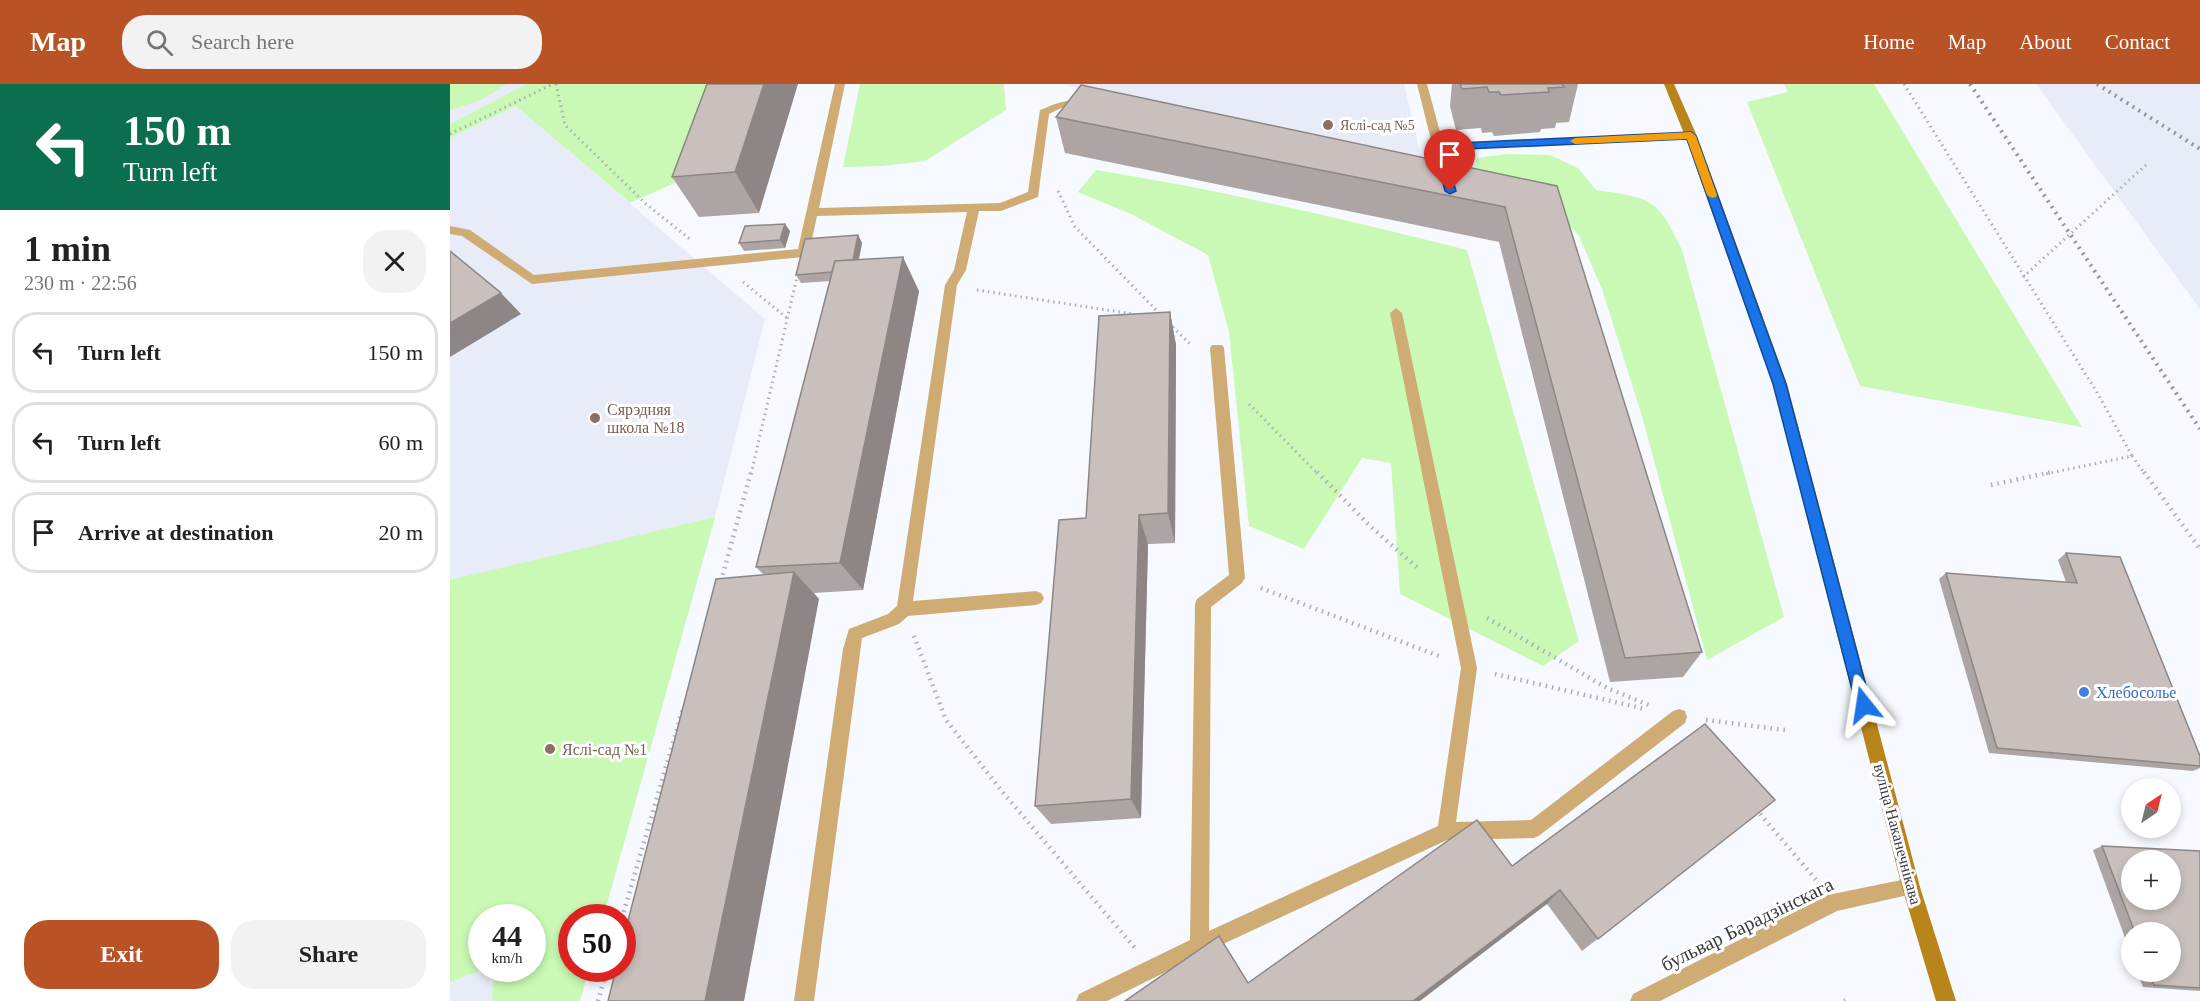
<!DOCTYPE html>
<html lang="en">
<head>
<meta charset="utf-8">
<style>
  body { margin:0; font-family:Georgia,serif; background:#f2f2f2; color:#222; height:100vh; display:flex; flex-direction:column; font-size:22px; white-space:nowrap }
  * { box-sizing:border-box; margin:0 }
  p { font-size:20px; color:#767676 }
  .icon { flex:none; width:33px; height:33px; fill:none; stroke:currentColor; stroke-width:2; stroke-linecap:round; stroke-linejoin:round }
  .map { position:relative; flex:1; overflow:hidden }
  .side { display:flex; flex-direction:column; background:#fff; width:450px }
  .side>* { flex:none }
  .banner { background:#0b6e4f; color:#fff; overflow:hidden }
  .needle { width:39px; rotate:35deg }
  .buttons { position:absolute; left:1671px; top:694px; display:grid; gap:12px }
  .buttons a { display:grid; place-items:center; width:60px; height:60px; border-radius:50%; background:#fff; box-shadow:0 3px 9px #0003; font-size:30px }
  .speed { position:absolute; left:18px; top:820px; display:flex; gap:12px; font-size:30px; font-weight:700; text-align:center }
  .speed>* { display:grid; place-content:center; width:78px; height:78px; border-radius:50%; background:#fff; box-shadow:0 3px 9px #0003; line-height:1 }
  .speed small { font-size:15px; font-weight:400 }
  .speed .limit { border:9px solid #d22; background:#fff; color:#111 }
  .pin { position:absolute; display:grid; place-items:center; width:51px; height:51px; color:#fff; margin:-62px -26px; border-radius:50% 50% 50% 0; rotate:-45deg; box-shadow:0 0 6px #0007 }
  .pin .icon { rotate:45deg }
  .me { position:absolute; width:66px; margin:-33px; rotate:345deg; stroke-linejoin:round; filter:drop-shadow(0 0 4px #0008) }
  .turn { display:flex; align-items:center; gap:21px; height:126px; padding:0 24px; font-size:27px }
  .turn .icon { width:78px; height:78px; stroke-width:2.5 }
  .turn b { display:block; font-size:42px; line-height:51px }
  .round { display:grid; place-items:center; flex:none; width:63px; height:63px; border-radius:24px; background:#f2f2f2 }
  .head { display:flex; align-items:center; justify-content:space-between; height:102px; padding:0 24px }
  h1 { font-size:36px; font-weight:600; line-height:45px }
  .action { display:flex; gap:12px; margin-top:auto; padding:12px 24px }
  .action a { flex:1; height:69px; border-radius:24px; background:#b95326; color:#fff; font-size:24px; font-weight:600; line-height:69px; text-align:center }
  .action a+a { background:#f2f2f2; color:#222 }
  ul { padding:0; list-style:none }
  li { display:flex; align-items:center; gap:18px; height:81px; margin:0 12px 9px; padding:0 12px; border:3px solid #e0e0e0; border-radius:24px }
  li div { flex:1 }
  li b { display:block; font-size:22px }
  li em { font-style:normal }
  header { display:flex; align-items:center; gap:36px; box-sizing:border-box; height:84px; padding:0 30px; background:#b95326; color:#fff }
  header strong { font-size:28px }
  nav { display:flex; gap:33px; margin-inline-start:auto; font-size:21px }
  .search { width:420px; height:54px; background:#f2f2f2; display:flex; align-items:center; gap:15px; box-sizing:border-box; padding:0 21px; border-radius:24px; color:#767676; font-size:22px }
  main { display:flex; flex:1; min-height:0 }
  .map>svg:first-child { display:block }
  .built { fill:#e8ecf8; fill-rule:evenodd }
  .green { fill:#c9f9b4 }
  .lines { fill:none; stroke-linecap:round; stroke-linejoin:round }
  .path-far1 { stroke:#abaeb3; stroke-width:3; stroke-dasharray:1.5 4; stroke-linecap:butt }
  .path { stroke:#abaeb3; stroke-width:4.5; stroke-dasharray:1.5 5; stroke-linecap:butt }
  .lane { fill:#cfac73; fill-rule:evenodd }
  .street { fill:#cfac73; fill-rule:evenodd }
  .secondary { fill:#b9851a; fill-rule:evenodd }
  .rail { stroke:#929498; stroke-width:4; stroke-dasharray:2 5; stroke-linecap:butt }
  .wall { fill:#ada5a3 }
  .shaded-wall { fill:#8d8684 }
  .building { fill:#c9c0bd; stroke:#8d8684; stroke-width:1.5; fill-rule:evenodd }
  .route { fill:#1a73e8; stroke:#114b97; stroke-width:1.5 }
  .slow { fill:#f59e0b }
  .education-dot { fill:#8d6e63; stroke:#fff; stroke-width:2 }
  .shop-dot { fill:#3f7fe0; stroke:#fff; stroke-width:2 }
  .labels { text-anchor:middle; stroke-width:6; stroke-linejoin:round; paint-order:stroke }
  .far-education-label { font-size:14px; fill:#785e54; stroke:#fff; text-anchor:start }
  .education-label { font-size:16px; fill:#785e54; stroke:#fff; text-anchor:start }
  .shop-label { font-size:16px; fill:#366cbe; stroke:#fff; text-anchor:start }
  .street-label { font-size:16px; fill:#393a3d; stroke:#fff }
  .near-street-label { font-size:20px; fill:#393a3d; stroke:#fff }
</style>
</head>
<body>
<header>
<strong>Map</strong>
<div class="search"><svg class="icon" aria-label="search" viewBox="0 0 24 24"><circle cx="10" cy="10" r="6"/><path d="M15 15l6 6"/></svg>Search here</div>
<nav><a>Home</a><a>Map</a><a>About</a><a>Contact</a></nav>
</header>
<main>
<section class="side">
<div class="banner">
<div class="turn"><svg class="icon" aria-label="left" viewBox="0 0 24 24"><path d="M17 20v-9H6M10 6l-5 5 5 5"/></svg><div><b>150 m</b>Turn left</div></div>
</div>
<div class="head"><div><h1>1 min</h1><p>230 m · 22:56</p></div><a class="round"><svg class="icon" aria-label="close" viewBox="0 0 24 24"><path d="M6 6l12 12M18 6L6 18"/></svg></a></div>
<ul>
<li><svg class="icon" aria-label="left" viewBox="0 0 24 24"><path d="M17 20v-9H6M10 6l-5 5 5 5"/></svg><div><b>Turn left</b></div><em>150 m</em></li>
<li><svg class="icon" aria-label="left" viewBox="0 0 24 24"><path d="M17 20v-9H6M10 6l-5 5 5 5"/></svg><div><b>Turn left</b></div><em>60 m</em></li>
<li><svg class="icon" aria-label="arrive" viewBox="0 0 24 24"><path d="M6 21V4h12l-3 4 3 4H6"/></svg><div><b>Arrive at destination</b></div><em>20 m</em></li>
</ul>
<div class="action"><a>Exit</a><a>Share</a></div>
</section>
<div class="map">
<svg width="1750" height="917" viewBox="0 0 1750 917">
  <rect width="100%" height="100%" fill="#f6f9ff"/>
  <g class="built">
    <path d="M0,0H79L0,40Z"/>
    <path d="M611,0H954L973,81Z"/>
    <path d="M1586,0H1750V225Z"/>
    <path d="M66,22L315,235L265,433L153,834H122V885H139L130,917H0V54ZM32,834H82V885H32Z"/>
  </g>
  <g class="green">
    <path d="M0,0H57L31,16L0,26Z"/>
    <path d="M77,0H271L227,98L180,119L66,22L0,54V40Z"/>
    <path d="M410,0H554L556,26L475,77L433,82L393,83Z"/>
    <path d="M1334,0H1424L1632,343L1410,302L1297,18L1338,8Z"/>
    <path d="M1057,70L1100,71L1128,84L1146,106C1201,114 1208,114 1232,166L1334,533L1257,576L1194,339L1152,205L1129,152L1090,109L1024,92L1027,74Z"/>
    <path d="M646,86C771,106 894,135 1017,166L1129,557L1093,582L950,510L941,379L912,374L854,465L799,442L779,248L758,171L681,130L628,108Z"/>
    <path d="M265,433L153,834H122V885H139L130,917H42L44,885H82V834H32V885H34L0,898V496Z"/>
  </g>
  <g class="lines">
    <g class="path-far1">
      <path d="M106,0L115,41L196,120L241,156"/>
      <path d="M1454,0L1648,310L1682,372L1595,390"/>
      <path d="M0,50L103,0"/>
      <path d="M608,107L625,143L712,232"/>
      <path d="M1573,193L1698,79"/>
      <path d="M293,198L338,235"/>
      <path d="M527,206L683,230"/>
      <path d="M719,239L741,261"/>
      <path d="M799,320L868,390"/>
      <path d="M1682,372L1695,390"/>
      <path d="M301,390L347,193"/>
    </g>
    <g class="path">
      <path d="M867,388L921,443L970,486"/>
      <path d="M1694,388L1750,465"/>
      <path d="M1541,401L1602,388"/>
      <path d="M271,497L301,388"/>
      <path d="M811,504L989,572"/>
      <path d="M1037,534L1157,604L1199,621"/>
      <path d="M464,552L496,636L555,711L685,864"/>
      <path d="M1045,590L1195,625"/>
      <path d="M1256,636L1335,646"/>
      <path d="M1306,725L1367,797"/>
      <path d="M172,834L233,624"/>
      <path d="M148,917L157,885"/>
      <path d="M1394,917L1397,916"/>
    </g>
    <g class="lane">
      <path d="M385,0H395L369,124L550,119L578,108L590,26C606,19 627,10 642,22L637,25L615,22L599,30L588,113L551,127H529L516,186L507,201L463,517L586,507L591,509L594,514L591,519L586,521L458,532L449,540L412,554L364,917H344L393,565L399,545L438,530L447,522L495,201L504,186L517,128L367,132L359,169L353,173L82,200L12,152L0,150V142L20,146L84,191L348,165Z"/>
      <path d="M967,0H977L993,59L1241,49L1247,52L1241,55L995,66L1003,96L997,100L991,96Z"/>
      <path d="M946,224L952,229L1027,584L1006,738L1081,736L1223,627L1229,625L1235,627L1237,633L1235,639L1090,751L1084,754L997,756L756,868L657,917H626L629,910L740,856L745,520L747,515L779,491L760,264L762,261H772L774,264L795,494L792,499L761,523L759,847L988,742L1011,584L940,229Z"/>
    </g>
    <path class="street" d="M1461,794L1467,797L1470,803L1467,809L1387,827L1210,917H1180L1183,910L1378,811Z"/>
    <path class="secondary" d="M1214,0H1224L1247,52L1337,300L1470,803L1506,917H1486L1452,803L1323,300L1235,52Z"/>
    <g class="rail">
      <path d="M1520,0L1750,345"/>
      <path d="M1647,0L1750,65"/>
    </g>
  </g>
  <g class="wall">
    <path d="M257,0L309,129L249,133L222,93Z"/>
    <path d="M1002,0H1128L1119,38L1106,39L1105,44L1091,45L1090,48L1044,52L1042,48L1032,49L1031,44L1006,46L1000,22Z"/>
    <path d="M606,33L1107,102L1252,568L1233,593L1160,598L1049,158L615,69Z"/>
    <path d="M340,147L335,164L294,167L289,159Z"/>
    <path d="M408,151L412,159L409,175L469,207L413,506L364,509L369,515L313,490L306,483L380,197L351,199L346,191Z"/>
    <path d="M720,228L726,261L725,459L698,460L691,734L601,740L585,722L636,434Z"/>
    <path d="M1616,469L1750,672V684L1743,687L1539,669L1489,495L1496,489L1616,498L1608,476Z"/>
    <path d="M1325,716L1132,867L1097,820L798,899L1062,782Z"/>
    <path d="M1652,762L1750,767V907L1693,903L1687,888H1720V849H1682V873L1643,766Z"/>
  </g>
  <g class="shaded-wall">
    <path d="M314,0H348L309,129L285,88Z"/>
    <path d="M335,140L340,147L335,164L330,156Z"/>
    <path d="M408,151L412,159L405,194L401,187Z"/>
    <path d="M453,173L469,207L413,506L390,479Z"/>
    <path d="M51,209L71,230L0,273V239Z"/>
    <path d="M720,228L726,261L725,459L718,429Z"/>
    <path d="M689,431L698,460L691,734L681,715Z"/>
    <path d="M344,488L369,515L294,917H255Z"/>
    <path d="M1110,806L1097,820L970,917H963Z"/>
  </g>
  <g class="building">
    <path d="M257,0H314L285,88L222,93Z"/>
    <path d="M1010,0H1112L1114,3L1098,4L1099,8L1051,11L1049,8H1039L1037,3L1012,5Z"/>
    <path d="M631,1L1107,102L1252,568L1175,574L1055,123L606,33Z"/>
    <path d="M335,140L330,156L289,159L295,142Z"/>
    <path d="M408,151L403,176L385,177L382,188L346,191L355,155Z"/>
    <path d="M0,167L51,209L0,239Z"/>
    <path d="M453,173L390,479L306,483L385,177Z"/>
    <path d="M720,228L718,429L689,431L681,715L585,722L609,436L636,434L649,232Z"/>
    <path d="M1616,469L1670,473L1750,672V682L1547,664L1496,489L1627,499Z"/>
    <path d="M344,488L255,917H158L166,885H172V860L266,495Z"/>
    <path d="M1255,640L1325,716L1148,855L1110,806L963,917H675L769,852L798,899L1027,736L1062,782Z"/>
    <path d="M1652,762L1750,767V904L1704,901L1699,888H1720V849H1685ZM1682,777H1720V816H1682Z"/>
  </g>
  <path class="route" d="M1241,48L1246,52L1336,300L1421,621L1419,626L1414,629L1408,626L1406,621L1323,300L1237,55L995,66L1006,107L1000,110L995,107L984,63L989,60Z"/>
  <path class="slow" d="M1241,48L1246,52L1267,111L1266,113L1262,114L1257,111L1237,55L1125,60L1120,57L1125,54Z"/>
  <g class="education-dot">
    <circle cx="878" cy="41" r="6"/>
    <circle cx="145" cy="334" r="6"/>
    <circle cx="100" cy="665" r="6"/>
  </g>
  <circle class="shop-dot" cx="1634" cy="608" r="6"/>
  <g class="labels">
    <g class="far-education-label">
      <text x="890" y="46">Яслі-сад №5</text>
    </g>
    <g class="education-label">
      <text x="157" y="331">Сярэдняя<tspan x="157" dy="18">школа №18</tspan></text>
      <text x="112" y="671">Яслі-сад №1</text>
    </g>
    <g class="shop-label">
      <text x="1646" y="614">Хлебосолье</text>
    </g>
    <g class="street-label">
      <text transform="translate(1448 750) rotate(75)" y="6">вуліца Наканечнікава</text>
    </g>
    <g class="near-street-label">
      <text transform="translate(1297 840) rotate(-26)" y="7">бульвар Барадзінскага</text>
    </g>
  </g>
</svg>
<div class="buttons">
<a><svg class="needle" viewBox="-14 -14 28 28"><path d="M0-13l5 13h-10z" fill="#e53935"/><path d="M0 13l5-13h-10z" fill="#767676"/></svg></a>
<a>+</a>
<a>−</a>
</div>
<div class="speed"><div>44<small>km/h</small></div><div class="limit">50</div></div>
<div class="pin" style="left:1000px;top:107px;background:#d93025"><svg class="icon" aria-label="arrive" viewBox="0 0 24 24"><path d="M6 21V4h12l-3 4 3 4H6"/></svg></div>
<svg class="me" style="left:1414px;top:621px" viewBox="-20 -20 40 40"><path d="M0-17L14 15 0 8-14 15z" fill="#1a73e8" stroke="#fff" stroke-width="4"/></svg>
</div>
</main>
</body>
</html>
